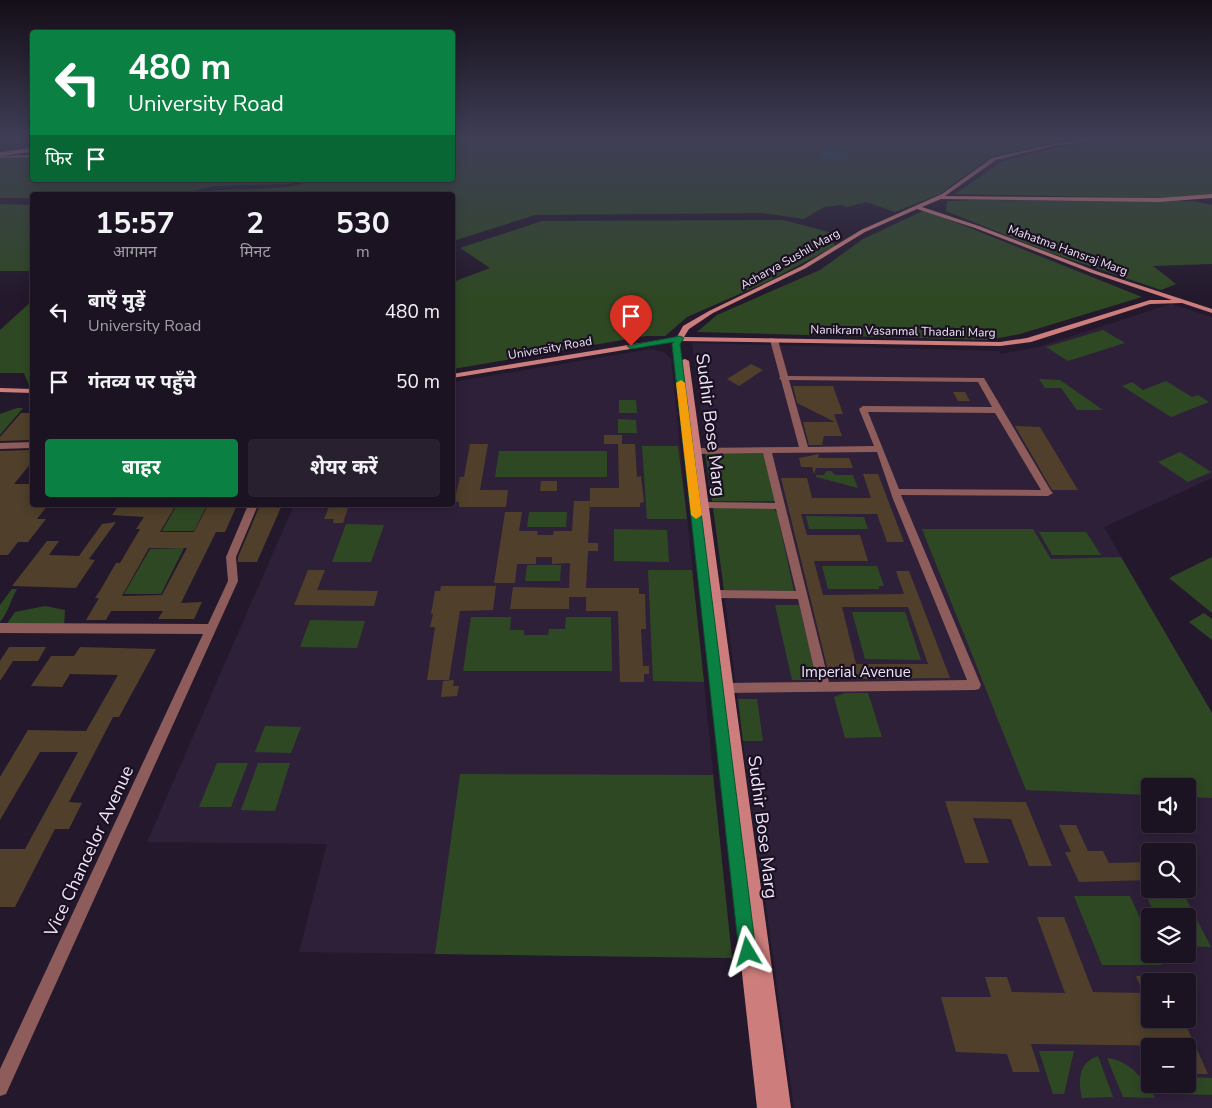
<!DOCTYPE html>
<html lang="hi">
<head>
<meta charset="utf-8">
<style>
  body { margin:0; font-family:"Nunito Sans","Noto Sans Devanagari",sans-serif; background:#28202e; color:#f1f3f6; height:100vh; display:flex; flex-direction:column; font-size:19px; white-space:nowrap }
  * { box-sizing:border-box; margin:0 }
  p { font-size:16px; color:#a09ea5 }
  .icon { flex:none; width:28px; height:28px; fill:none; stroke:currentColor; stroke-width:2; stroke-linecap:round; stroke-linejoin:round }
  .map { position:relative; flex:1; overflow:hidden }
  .drawer { position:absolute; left:30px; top:192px; width:425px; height:315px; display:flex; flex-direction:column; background:#1b1321; border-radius:5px; box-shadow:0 2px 12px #0003,0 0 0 1px #39323f }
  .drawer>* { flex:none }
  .banner { position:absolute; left:30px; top:30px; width:425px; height:152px; border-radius:5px; box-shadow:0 2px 12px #0003,0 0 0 1px #39323f; background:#0b8043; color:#fff; overflow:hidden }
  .fabs { position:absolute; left:1141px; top:778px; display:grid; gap:10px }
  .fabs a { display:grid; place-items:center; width:55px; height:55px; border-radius:5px; background:#1b1321; box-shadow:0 2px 12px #0003,0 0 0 1px #39323f; font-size:25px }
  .pin { position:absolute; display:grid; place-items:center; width:42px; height:42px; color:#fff; margin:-51px -21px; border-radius:50% 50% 50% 0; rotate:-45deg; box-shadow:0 0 5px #0007 }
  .pin .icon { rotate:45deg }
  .me { position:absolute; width:55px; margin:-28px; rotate:353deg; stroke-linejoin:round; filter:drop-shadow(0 0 4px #0008) }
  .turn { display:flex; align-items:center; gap:18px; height:105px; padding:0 15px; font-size:22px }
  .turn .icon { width:65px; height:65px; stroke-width:2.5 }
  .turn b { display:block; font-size:35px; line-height:42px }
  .then { display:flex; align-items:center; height:48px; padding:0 15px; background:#0003; gap:10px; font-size:19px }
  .eta { display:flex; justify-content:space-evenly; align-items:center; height:85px; text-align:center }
  .eta b { font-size:30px; font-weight:700; line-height:35px }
  .button { display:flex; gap:10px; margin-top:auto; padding:10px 15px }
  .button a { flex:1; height:58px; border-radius:5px; background:#0b8043; color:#fff; font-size:20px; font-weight:700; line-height:58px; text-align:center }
  .button a+a { background:#28202e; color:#f1f3f6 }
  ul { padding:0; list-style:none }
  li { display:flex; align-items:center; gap:15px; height:70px; padding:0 15px }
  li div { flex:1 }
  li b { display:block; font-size:19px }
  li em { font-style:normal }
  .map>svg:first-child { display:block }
  .built { fill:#2e2039; fill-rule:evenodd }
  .green { fill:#2f4824 }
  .water { fill:#175c66 }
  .building { fill:#4f3f2b; fill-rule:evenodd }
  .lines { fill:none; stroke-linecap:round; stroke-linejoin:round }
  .street { fill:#8d5c5b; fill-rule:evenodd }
  .secondary { fill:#cd7e7c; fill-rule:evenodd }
  .primary { fill:#fe9896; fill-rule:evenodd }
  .route { fill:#0b8043; stroke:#07532c }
  .slow { fill:#f59e0b }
  .labels { text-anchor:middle; stroke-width:4.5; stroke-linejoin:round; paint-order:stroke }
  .far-street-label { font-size:12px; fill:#ece5f3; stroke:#1b1023 }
  .street-label { font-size:15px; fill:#ece5f3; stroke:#1b1023 }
  .near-street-label { font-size:18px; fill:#ece5f3; stroke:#1b1023 }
</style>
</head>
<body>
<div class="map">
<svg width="1212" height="1108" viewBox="0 0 1212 1108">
  <rect width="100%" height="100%" fill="#24192c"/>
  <g class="built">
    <path d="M1171,304L1212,317V478L1104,527L1212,713V1108H794L743,741L692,343L999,351L1001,354L1038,347ZM1150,786H1188V824H1150ZM1150,851H1188V889H1150ZM1150,916H1188V954H1150ZM1150,981H1188V1019H1150ZM1150,1046H1188V1084H1150Z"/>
    <path d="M652,349L665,353L671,359L732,958L299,952L327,844L147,842L294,505H452L453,382Z"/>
  </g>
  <g class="green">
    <path d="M453,140H1063L990,157L940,194L895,212L866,202L847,207L841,205L824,207L804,219L763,213L535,215L453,241L452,195H192C231,183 274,196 312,180H452Z"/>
    <path d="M1124,140H1212V194L1163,198L955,194L1001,162L1022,156L1054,148Z"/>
    <path d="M32,157V180H300L290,184L215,186L176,195H32V198H0V158Z"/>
    <path d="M977,200L1193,201L1212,205V264L1153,266L1176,284L1161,290L1048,252L946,211L947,201Z"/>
    <path d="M0,204L32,205V271H0Z"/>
    <path d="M925,210L1142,297L1020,334L988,340L697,332L717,315L820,270L863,239Z"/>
    <path d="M783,220L829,232L835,246L769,281L687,317L665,336H646L453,369V282L490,268L460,248L542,221Z"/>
    <path d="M32,301V385H29L24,373H0V330Z"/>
    <path d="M1103,330L1125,343L1068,361L1046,347Z"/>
    <path d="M1039,379L1060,380L1103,410H1077L1061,388H1045Z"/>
    <path d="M1166,381L1192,397L1198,395L1209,402L1171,417L1122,386L1132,382L1143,390Z"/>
    <path d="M619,400H636L637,413H619Z"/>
    <path d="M17,408H23L0,435V414Z"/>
    <path d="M618,419L636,420L637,433H618Z"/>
    <path d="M642,446H678L687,519H647Z"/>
    <path d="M499,451H607V477H495Z"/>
    <path d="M1180,452L1211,472L1188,482L1158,462Z"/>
    <path d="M705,453H763L775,501H712Z"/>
    <path d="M826,471H831L835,475H853L858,488L816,477V475H824Z"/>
    <path d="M177,505H207L194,531H162Z"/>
    <path d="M713,507L773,508L777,513L794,591L724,590Z"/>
    <path d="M529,512H567L566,527H527Z"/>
    <path d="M806,516L864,517L868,529H809Z"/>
    <path d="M346,524L384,525L371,562H332Z"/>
    <path d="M614,529L667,530L669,562L614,561Z"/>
    <path d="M922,529H1033L1051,559L1121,557L1212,713V798L1188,797V786H1150V795L1026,790Z"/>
    <path d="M1039,532H1086L1101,555H1052Z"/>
    <path d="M184,548L161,594H124L150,549Z"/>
    <path d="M1212,557V613L1169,578Z"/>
    <path d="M527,565H561L560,581H525Z"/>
    <path d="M822,566H877L884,586H879V589H828Z"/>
    <path d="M648,570H692L704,682L653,681Z"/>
    <path d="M12,589H17C10,601 9,611 0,622V605Z"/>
    <path d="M775,605H799L817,680H792Z"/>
    <path d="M45,606L65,610L64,625H6L15,612Z"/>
    <path d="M852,612H905L921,660L865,659Z"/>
    <path d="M1204,613L1212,619V640L1189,622Z"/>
    <path d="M471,617H511L510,630H524V635H548L549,629H565L566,617H611L612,671H463Z"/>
    <path d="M310,620L365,621L357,648L300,647Z"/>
    <path d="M845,693H868L882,737L845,738L834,697Z"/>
    <path d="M738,699H757L763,741H743Z"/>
    <path d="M265,726L301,727L291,753L255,752Z"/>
    <path d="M217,763H248L231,807H199Z"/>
    <path d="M258,763H290L275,811L241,810Z"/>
    <path d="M460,774L713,775L732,958L435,954Z"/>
    <path d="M1142,887L1181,889L1211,947L1188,946V916H1156Z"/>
    <path d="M1074,896H1130L1150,940V954H1156L1162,965H1102Z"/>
    <path d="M1039,1051H1074L1064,1094H1053Z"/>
    <path d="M1098,1056L1113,1097L1082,1098C1078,1080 1078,1063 1098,1056Z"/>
    <path d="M1107,1058C1130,1061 1143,1078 1155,1098L1123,1097Z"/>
    <path d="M1188,1077L1212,1078V1095L1171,1094L1161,1084H1188Z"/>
  </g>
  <path class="water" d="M832,149L845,151L849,156L846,160L829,159L822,156V150Z"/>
  <g class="building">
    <path d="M751,364L763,370L739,386L727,379Z"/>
    <path d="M793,386H833L843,414H834L842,436H824L822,445H809L803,422H835L797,403Z"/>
    <path d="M953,392H965L970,401H958Z"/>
    <path d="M21,413H32V440L0,441V437Z"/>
    <path d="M1015,426L1040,427L1078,490H1052Z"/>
    <rect x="604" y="435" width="18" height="9"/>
    <path d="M470,444H488L480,490H508L506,507H459V502H454L460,477H464Z"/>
    <path d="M618,444H635L637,477L641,476L644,502L640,503V507H590V502L588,543H598V551H588L586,588H639V594H645L646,629H641L643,666H649V674H644V682H620L618,611H586V597H569V609H510L513,587L569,588L570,563L552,564V557H536V564H517L515,583H494L505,512H522L519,531H538L537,535H553L554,531H572L574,501H590V488H619Z"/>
    <path d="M32,450V462L14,484H32V505H48L37,519H46L28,542H18L8,555H0V451Z"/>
    <path d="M819,454L818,458H849L853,468H816L814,474L812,467H801L799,458Z"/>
    <path d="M863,474H878L904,542H887L877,514H801L807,535H860L868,561H814L823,595L904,594L896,571H909L950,678L830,679L781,478H807L812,498H871ZM842,607H908L928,664H856Z"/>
    <path d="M541,481H557V491H540Z"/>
    <path d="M119,505H176L160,532H194L208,505H237L225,532H216L181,603L202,602L194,619H158L163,611H111L106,620H86L99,598H95L101,589L116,563H120L140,529H136L144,517L112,515ZM149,548H187L162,595L122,596Z"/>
    <path d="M260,505H282L257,562H238V557Z"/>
    <path d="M330,505H349L343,523H333L334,519H324Z"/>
    <path d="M116,522L89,559L95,560L76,588L12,586L47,541H59L49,555L79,556L102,524Z"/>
    <path d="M308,570H325L317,590L378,591L374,606L294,605Z"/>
    <path d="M441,586H496L493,610L460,611L449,680H427L435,627H430L433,614H431L435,591H440Z"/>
    <path d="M9,647H46L38,661H13L0,681V661Z"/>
    <path d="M80,647L156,649L119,717H113L69,802L82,803L69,829H55L15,907H0V849H25L78,752H40L0,820V777L28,730L86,731L118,675L70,674L62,687L31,686L51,656H74Z"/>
    <path d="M454,680L453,686H459L457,696L441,697L443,681Z"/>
    <path d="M945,801L1026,802L1052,866H1029L1011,819L973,818L989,863H965Z"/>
    <path d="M1059,825H1076L1088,851H1103L1109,863L1150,862V880L1079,882L1065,852H1071Z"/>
    <path d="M1037,917H1064L1093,992L1143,993L1136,976H1150V1019H1183L1208,1074H1188V1046L1031,1044L1040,1072H1013L1007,1054L956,1052L941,997H991L985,977H1007L1012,992L1065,993Z"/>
  </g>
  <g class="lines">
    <g class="street">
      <path d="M771,338L778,340L788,376L984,378L1051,491L1053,493L1048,496L901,495L981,685L979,689L975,690L727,693L723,692L721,688L723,684L727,683L817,682L798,599L716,598L712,597L711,594L712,591L716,590L796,591L776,509L704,508L699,505L704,502L775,503L763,453L697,454L693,451L697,448L799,447L781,380L779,378L780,377L770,340ZM789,380L978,382L992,407L863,406L859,409L874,446L808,447ZM868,412L995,413L1041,490L899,489ZM877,452L893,499L967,680L829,682L772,453Z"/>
      <path d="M32,442V448L0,449V443Z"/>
      <path d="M248,505H258L236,557L238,581L6,1094L0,1096V1069L203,634L0,633V623L208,624L228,581L226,557Z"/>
    </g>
    <g class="secondary">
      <path d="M1084,140H1094L1053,146L996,160L945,196L1159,198L1212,194V198L1159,202L941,199L922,207L979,226L1096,271L1212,309V313L1182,303L1150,304L1031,342L1000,346L681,341L680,344L682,360L685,359L689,361L791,1108H757L672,344L673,342L452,378V374L677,337L683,326L709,311L802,266L861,230L942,194L992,158L1053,144ZM917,209L975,228L1092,273L1172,300H1150L1027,338L1000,342L684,337L689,329L713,313L806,268L865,232Z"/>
      <path d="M32,155V157L0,158V156Z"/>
      <path d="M0,388L32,389V393L0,392Z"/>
    </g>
    <path class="primary" d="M32,148V152L0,156V152Z"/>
  </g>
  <linearGradient id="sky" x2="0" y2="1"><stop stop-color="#140e18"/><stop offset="0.47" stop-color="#3f3e56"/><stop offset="1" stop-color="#3f3e56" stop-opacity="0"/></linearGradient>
  <rect width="1212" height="295" fill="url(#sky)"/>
  <path class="route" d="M680,336L684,338L680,344L756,952L754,958L748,961L742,958L739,952L672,344L674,342L631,349L627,346Z"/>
  <path class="slow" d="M681,380L685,383L702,515L696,519L691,515L676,383Z"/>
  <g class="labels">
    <g class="far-street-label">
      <text transform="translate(1068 250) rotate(20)" y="4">Mahatma Hansraj Marg</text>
      <text transform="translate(790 259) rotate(-29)" y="4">Acharya Sushil Marg</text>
      <text transform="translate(903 331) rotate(1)" y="4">Nanikram Vasanmal Thadani Marg</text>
      <text transform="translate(550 348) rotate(-10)" y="4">University Road</text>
    </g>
    <g class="street-label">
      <text x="856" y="677">Imperial Avenue</text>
    </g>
    <g class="near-street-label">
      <text transform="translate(711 425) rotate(83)" y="6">Sudhir Bose Marg</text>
      <text transform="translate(763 827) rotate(83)" y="6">Sudhir Bose Marg</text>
      <text transform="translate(89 851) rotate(-65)" y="6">Vice Chancelor Avenue</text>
    </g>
  </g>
</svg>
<div class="fabs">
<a><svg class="icon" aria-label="sound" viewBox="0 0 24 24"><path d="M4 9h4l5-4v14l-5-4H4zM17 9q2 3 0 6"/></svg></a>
<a><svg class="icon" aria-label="search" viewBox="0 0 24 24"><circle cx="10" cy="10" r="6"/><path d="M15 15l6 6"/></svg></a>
<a><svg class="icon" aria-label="layers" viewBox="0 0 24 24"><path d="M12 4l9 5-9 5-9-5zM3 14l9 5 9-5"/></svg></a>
<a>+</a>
<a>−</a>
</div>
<div class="pin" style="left:631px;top:346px;background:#d93025"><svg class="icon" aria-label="arrive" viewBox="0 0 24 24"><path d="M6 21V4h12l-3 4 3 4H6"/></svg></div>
<svg class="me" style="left:748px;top:952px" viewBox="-20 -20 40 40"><path d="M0-17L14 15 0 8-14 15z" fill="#0b8043" stroke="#fff" stroke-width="4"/></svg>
<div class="banner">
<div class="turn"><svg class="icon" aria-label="left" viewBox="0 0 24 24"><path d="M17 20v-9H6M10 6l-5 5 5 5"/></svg><div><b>480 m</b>University Road</div></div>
<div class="then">फिर<svg class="icon" aria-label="arrive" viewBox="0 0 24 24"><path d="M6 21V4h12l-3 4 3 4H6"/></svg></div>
</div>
<section class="drawer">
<div class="eta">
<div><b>15:57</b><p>आगमन</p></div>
<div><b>2</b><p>मिनट</p></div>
<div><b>530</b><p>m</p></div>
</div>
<ul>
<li><svg class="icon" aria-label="left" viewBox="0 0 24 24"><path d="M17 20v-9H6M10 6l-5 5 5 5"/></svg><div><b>बाएँ मुड़ें</b><p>University Road</p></div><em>480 m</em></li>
<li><svg class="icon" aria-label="arrive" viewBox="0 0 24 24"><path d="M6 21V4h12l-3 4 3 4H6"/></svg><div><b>गंतव्य पर पहुँचे</b></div><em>50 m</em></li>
</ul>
<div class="button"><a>बाहर</a><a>शेयर करें</a></div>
</section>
</div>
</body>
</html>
